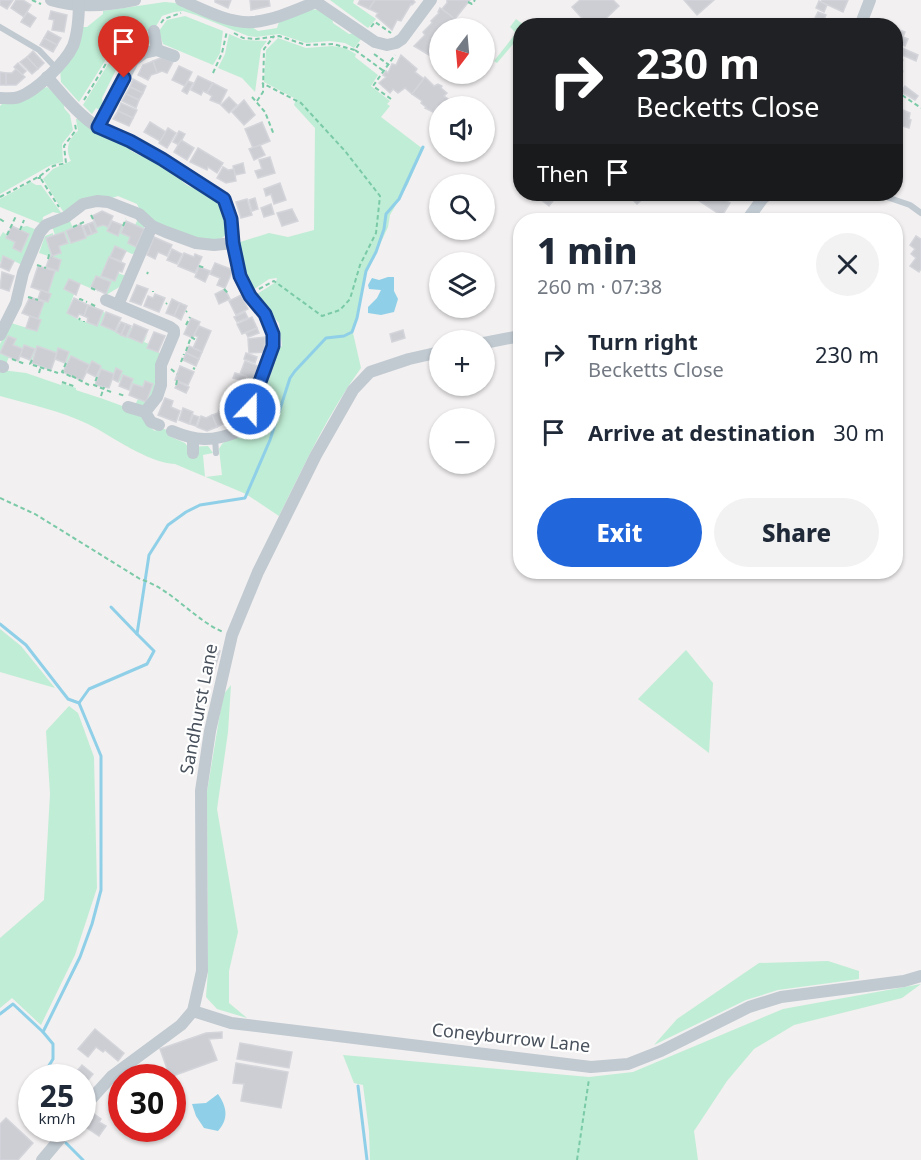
<!DOCTYPE html>
<html lang="en">
<head>
<meta charset="utf-8">
<style>
  body { margin:0; font-family:"Noto Sans",sans-serif; background:#f2f2f3; color:#1f2937; height:100vh; display:flex; flex-direction:column; font-size:22px; white-space:nowrap }
  * { box-sizing:border-box; margin:0 }
  p { font-size:20px; color:#747a83 }
  .icon { flex:none; width:33px; height:33px; fill:none; stroke:currentColor; stroke-width:2; stroke-linecap:round; stroke-linejoin:round }
  .map { position:relative; flex:1; overflow:hidden }
  .side { position:absolute; left:513px; top:213px; width:390px; height:366px; display:flex; flex-direction:column; background:#fff; border-radius:24px; box-shadow:0 2px 4px #0004 }
  .side>* { flex:none }
  .top-card { position:absolute; left:513px; top:18px; width:390px; height:183px; border-radius:24px; box-shadow:0 2px 4px #0004; background:#202124; color:#fff; overflow:hidden }
  .needle { width:39px; rotate:196deg }
  .controls { position:absolute; left:429px; top:18px; display:grid; gap:12px }
  .controls a { display:grid; place-items:center; width:66px; height:66px; border-radius:50%; background:#fff; box-shadow:0 2px 4px #0004; font-size:30px }
  .speed { position:absolute; left:18px; top:1064px; display:flex; gap:12px; font-size:30px; font-weight:700; text-align:center }
  .speed>* { display:grid; place-content:center; width:78px; height:78px; border-radius:50%; background:#fff; box-shadow:0 2px 4px #0004; line-height:1 }
  .speed small { font-size:15px; font-weight:400 }
  .speed .limit { border:9px solid #d22; background:#fff; color:#111 }
  .pin { position:absolute; display:grid; place-items:center; width:51px; height:51px; color:#fff; margin:-62px -26px; border-radius:50% 50% 50% 0; rotate:-45deg; box-shadow:0 0 6px #0007 }
  .pin .icon { rotate:45deg }
  .me { position:absolute; width:66px; margin:-33px; rotate:22deg; stroke-linejoin:round; filter:drop-shadow(0 0 4px #0008) }
  .turn { display:flex; align-items:center; gap:21px; height:126px; padding:0 24px; font-size:27px }
  .turn .icon { width:78px; height:78px; stroke-width:2.5 }
  .turn b { display:block; font-size:42px; line-height:51px }
  .then { display:flex; align-items:center; height:57px; padding:0 24px; background:#0003; gap:12px; font-size:22px }
  .round { display:grid; place-items:center; flex:none; width:63px; height:63px; border-radius:32px; background:#f2f2f3 }
  .headline { display:flex; align-items:center; justify-content:space-between; height:102px; padding:0 24px }
  h1 { font-size:36px; font-weight:800; line-height:45px }
  .cta { display:flex; gap:12px; margin-top:auto; padding:12px 24px }
  .cta a { flex:1; height:69px; border-radius:36px; background:#2166da; color:#fff; font-size:24px; font-weight:800; line-height:69px; text-align:center }
  .cta a+a { background:#f2f2f3; color:#1f2937 }
  ul { padding:0; list-style:none }
  li { display:flex; align-items:center; gap:18px; height:78px; padding:0 24px }
  li div { flex:1 }
  li b { display:block; font-size:22px }
  li em { font-style:normal }
  .map>svg:first-child { display:block }
  .green { fill:#c0edd5 }
  .water { fill:#8fd0e8 }
  .lines { fill:none; stroke-linecap:round; stroke-linejoin:round }
  .stream { stroke:#8fd0e8; stroke-width:3 }
  .building { fill:#cdced4; stroke:#d4d5db; stroke-width:1.5 }
  .path { stroke:#7acaa8; stroke-width:2; stroke-dasharray:4.5 3; stroke-linecap:butt }
  .service { stroke:#c1c9d1; stroke-width:6 }
  .minor { stroke:#c1c9d1; stroke-width:12 }
  .route-casing { stroke:#15428e; stroke-width:15 }
  .route { stroke:#2166da; stroke-width:10 }
  .labels { text-anchor:middle; stroke-width:4.5; stroke-linejoin:round; paint-order:stroke }
  .street-label { font-size:18px; fill:#48515c; stroke:#fff }
</style>
</head>
<body>
<div class="map">
<svg width="921" height="1160" viewBox="0 0 921 1160">
  <rect width="100%" height="100%" fill="#f2f0f0"/>
  <g class="green">
    <path d="M330,0H354L353,3L376,19L368,28Z"/>
    <path d="M165,2L175,3L197,11L252,27L258,31L277,28L279,22C301,13 311,2 332,17L333,23L349,34L354,33L362,38L354,48L345,43L330,41L306,43L279,34L256,37L248,36L196,15L183,11L174,12L162,16L155,28L115,45L79,102L61,82L60,69L82,27H87L103,14V11Z"/>
    <path d="M185,16L223,31L220,53L213,65L163,44L159,31L167,20Z"/>
    <path d="M516,19L524,25L520,26V36L497,63L494,61L516,33L510,27Z"/>
    <path d="M151,34L152,41C146,49 134,58 124,58L120,62L102,98L103,104L100,110L96,108L92,114L83,105L118,48Z"/>
    <path d="M229,34L243,40L267,41L261,49L255,92L242,78L218,68L225,54Z"/>
    <path d="M278,38L306,48L332,46L345,48L356,54L355,57L378,75L371,86L390,101L387,104L390,106L381,117L423,149L408,184L390,215L388,227L367,272L353,333L361,368C328,413 304,466 279,516L246,494L175,464C148,463 112,436 88,424C61,411 29,404 0,396V371L2,370L26,373L61,385L62,383L76,388V390C93,396 130,406 142,417C148,422 149,427 155,431L158,427L170,431L169,436L185,443L188,447L208,446L213,453L203,455L205,477L222,475L219,449L222,444L248,424L254,422L262,400L261,396L277,349L282,346L279,323L254,296L276,282L277,278L269,279L250,292L252,286L242,265L240,242L269,233L288,237L314,230L315,128L294,105L296,99L264,82L266,50Z"/>
    <path d="M47,87L65,103L64,108L70,115L73,130L62,144L63,162L51,165L0,194V106L3,103Z"/>
    <path d="M76,119H80L129,146L131,151L141,156L147,155L177,173C181,186 196,189 207,192C217,202 225,212 227,227C230,260 143,223 137,204L118,196L64,213L43,179L53,169L71,161C65,150 68,139 78,131Z"/>
    <path d="M31,182L36,185H41L62,214L53,212L43,217L42,224L0,207V199Z"/>
    <path d="M69,219L73,228L66,231L72,243L86,238L82,227L88,236L97,232L93,222L95,221L97,227L103,225L108,227L111,220L108,231L118,235L122,225L124,226L121,233L130,237L128,243L136,246L143,229L135,225L138,219L144,225V232L136,253L132,254L115,246L110,257L120,262L109,258L102,275L114,281L118,273L126,276L121,286L106,295L100,291L106,294L111,282L96,276L90,288L69,279L64,289L74,294L67,313L77,319L97,326L103,312L106,313L101,325L115,331L120,323L116,332L126,337L130,327L132,328L128,337L142,343L148,334L144,342L149,344L147,348L160,353C153,371 162,394 143,406L135,405L138,399L147,402L153,384L145,381L143,387L133,384L131,389H130L133,379L124,375L121,382L118,381L122,371L116,369L114,374L101,369L98,377L96,376L101,366L92,361L90,365L71,356L67,363L65,362L69,352L59,349L57,353L37,346L32,360H30L34,349L25,345L23,349L13,345L16,339L8,336L1,353L9,357L6,364L0,361V344L11,323L37,331L41,320L38,319L43,302L38,299L48,302L51,294L48,293L55,272L46,267L58,271L61,260L39,253L45,236L53,233V235L46,238L52,256L61,253L59,246L68,243L64,232L55,235L52,226Z"/>
    <path d="M27,226L37,230L22,265L4,256L0,263V237L3,232L15,242L13,248L21,252L29,235L21,230L22,227Z"/>
    <path d="M0,629L21,646L55,688L0,672Z"/>
    <path d="M686,650L713,683L709,753L638,699Z"/>
    <path d="M231,685L228,732L217,809L238,932L229,971V1003L247,1018L217,1009L206,997L208,972L207,792L223,695Z"/>
    <path d="M69,706L78,713L94,757L97,888L75,955L41,1025L12,998L0,1008V938L44,900L50,794L46,731Z"/>
    <path d="M828,961L859,971V979L778,990L746,1000L654,1045L677,1019L759,963Z"/>
    <path d="M921,984L902,998L794,1025L754,1049L727,1081L694,1131L698,1160H370L369,1131L363,1085L354,1083L343,1055L589,1077L633,1072L783,1009Z"/>
  </g>
  <g class="water">
    <path d="M388,277H394V291L398,299L394,312L381,315L368,313V307L377,298L381,290L369,289L368,285L372,278L379,280Z"/>
    <path d="M218,1094C227,1107 229,1119 218,1131L204,1128L196,1116L192,1104L206,1103Z"/>
  </g>
  <g class="lines">
    <g class="stream">
      <path d="M111,607L137,634"/>
      <path d="M0,624L26,645L68,699L79,703L101,756V890L92,924L80,957L43,1032L53,1044V1059L42,1077"/>
      <path d="M79,703L89,689L147,664L154,651L137,634L149,555L168,525L186,512L200,505L245,498L270,440L290,378L295,371L326,338L344,336L352,332L357,318L366,271L376,252L384,229L386,214L399,199L423,147"/>
      <path d="M0,1014L13,1004L43,1032"/>
      <path d="M358,1086L367,1160"/>
      <path d="M32,1093L24,1105L32,1111"/>
      <path d="M50,1128L57,1134"/>
      <path d="M66,1143L83,1160"/>
    </g>
  </g>
  <g class="building">
    <path d="M0,0H13L7,9L0,5Z"/>
    <path d="M16,0H23L31,5L24,17L11,8Z"/>
    <path d="M215,0H231L228,8L215,2Z"/>
    <path d="M250,0H269L270,6L251,10Z"/>
    <path d="M360,0H375L369,9L358,4Z"/>
    <path d="M375,0H413L415,2L412,5L411,4L401,21L397,20L392,30L376,16L378,13L369,9Z"/>
    <path d="M447,0H470L455,19L442,9L447,3Z"/>
    <path d="M580,0H613L619,6L598,26H589L572,7Z"/>
    <path d="M684,0H714L697,15Z"/>
    <path d="M822,0H848L843,12L821,2Z"/>
    <path d="M819,1L827,5L824,12L816,8Z"/>
    <path d="M440,8L455,19L451,25L454,27L453,28H440V51L434,58L414,46L425,35L423,32L432,23L431,21L439,13L438,12Z"/>
    <path d="M51,11L67,15L64,32L52,30L54,20L49,19Z"/>
    <path d="M27,12L36,18L30,27L21,22Z"/>
    <path d="M818,12L826,15L823,22L815,18Z"/>
    <path d="M818,20L823,22L830,26H807L809,21L816,24Z"/>
    <path d="M896,29L905,32L903,37L908,39L905,46L901,44L898,53L896,52Z"/>
    <path d="M48,31L61,38L57,45L44,38Z"/>
    <path d="M44,38L57,45L53,52L40,45Z"/>
    <path d="M902,48L918,55L916,61L900,54Z"/>
    <path d="M33,51L44,63L38,69L27,57Z"/>
    <path d="M401,55L417,69L415,72L424,79L412,94L405,88L398,93L393,89L390,93L379,83L386,77L383,75L386,71L388,73L392,64L396,65Z"/>
    <path d="M27,57L38,69L32,74L20,62Z"/>
    <path d="M163,57L173,62L167,73L162,71L157,73L153,61Z"/>
    <path d="M896,57L903,60L900,70L903,71L900,80L896,78Z"/>
    <path d="M153,61L157,73L151,75L148,80L138,75L143,65Z"/>
    <path d="M18,63L26,71L22,75L14,67Z"/>
    <path d="M179,66L192,72L185,86L172,80Z"/>
    <path d="M16,69L25,77L16,85H6V73H12Z"/>
    <path d="M0,72L6,73V85H0Z"/>
    <path d="M198,76L213,83L207,93L203,91L201,95L191,90Z"/>
    <path d="M425,77L434,86L438,84L442,86L441,88L447,93L444,96L458,106H440V108L437,106L433,112L425,108L426,107L421,103L422,101L412,94Z"/>
    <path d="M133,79L146,86L143,93L130,87Z"/>
    <path d="M188,81L193,83L187,94L182,91Z"/>
    <path d="M213,83L227,90L220,104L210,100L212,96L207,93Z"/>
    <path d="M905,86L918,96L915,100L901,92Z"/>
    <path d="M130,87L143,93L139,100L126,94Z"/>
    <path d="M126,94L139,100L136,108L122,101Z"/>
    <path d="M229,97L237,105L229,113L221,105Z"/>
    <path d="M244,100L255,115L244,125L232,112Z"/>
    <path d="M121,103L137,110L133,118L118,111Z"/>
    <path d="M896,107L910,113L909,119L911,120L909,128L896,124Z"/>
    <path d="M118,111L133,118L129,126L113,119Z"/>
    <path d="M150,122L166,132L160,141L144,132Z"/>
    <path d="M262,122L270,141L253,148L245,129Z"/>
    <path d="M168,128L176,133L167,148L159,143Z"/>
    <path d="M179,131L185,134L179,145L173,142Z"/>
    <path d="M181,140L194,148L187,160L174,152Z"/>
    <path d="M260,145L265,155L254,160L249,149Z"/>
    <path d="M198,148L223,163L217,173L208,167L207,170L190,162Z"/>
    <path d="M270,157L275,173L258,178L255,171L262,169L259,160Z"/>
    <path d="M243,163L245,173L235,175L233,166Z"/>
    <path d="M223,167L228,170L234,169L236,181L226,183L217,178Z"/>
    <path d="M280,183L286,200L274,204L271,194L266,196L264,189Z"/>
    <path d="M538,194H553L557,196L549,206L536,196Z"/>
    <path d="M634,194H645L647,195L637,204L630,197Z"/>
    <path d="M698,194H715L730,203L722,216L695,198Z"/>
    <path d="M255,198L258,209L252,211L249,200Z"/>
    <path d="M247,199L252,215L241,218L236,202Z"/>
    <path d="M271,204L274,214L264,217L261,208Z"/>
    <path d="M292,209L298,221L282,226L277,213Z"/>
    <path d="M102,211L113,216L108,227L103,225L97,227L92,216Z"/>
    <path d="M112,221L122,225L118,236L107,231Z"/>
    <path d="M126,221L144,229L136,247L128,243L130,237L121,233Z"/>
    <path d="M93,222L97,232L92,234L88,224Z"/>
    <path d="M81,224L86,238L71,243L66,231Z"/>
    <path d="M88,224L92,234L87,236L83,226Z"/>
    <path d="M12,226L29,234L21,252L13,248L15,242L6,238Z"/>
    <path d="M64,232L68,243L59,246L61,253L52,256L46,238Z"/>
    <path d="M916,236L921,239V269L919,272L910,266L916,258L911,254L915,249L910,245Z"/>
    <path d="M154,237L172,245L167,256L158,252L155,259L147,255Z"/>
    <path d="M115,246L126,251L121,261L110,257Z"/>
    <path d="M172,249L182,254L177,264L167,260Z"/>
    <path d="M184,253L194,257L195,254L202,257L195,273L178,266Z"/>
    <path d="M3,256L14,261L9,271L0,267Z"/>
    <path d="M50,256L61,260L58,271L46,267Z"/>
    <path d="M109,257L125,264L122,272L119,271L115,281L101,276Z"/>
    <path d="M215,263L233,270L225,288L217,285L220,278L210,274Z"/>
    <path d="M38,266L55,271L48,293L31,287Z"/>
    <path d="M199,267L210,271L205,282L195,277Z"/>
    <path d="M2,272L14,276L9,291L0,288Z"/>
    <path d="M96,276L111,282L106,294L91,287Z"/>
    <path d="M69,279L80,284L76,295L64,289Z"/>
    <path d="M137,285L148,289L141,305L130,301Z"/>
    <path d="M225,289L230,299L219,304L215,294Z"/>
    <path d="M41,290L51,294L48,302L38,299Z"/>
    <path d="M155,294L165,298L159,312L144,306L148,296L153,298Z"/>
    <path d="M241,295L248,309L236,315L229,301Z"/>
    <path d="M30,297L44,302L38,319L22,313Z"/>
    <path d="M74,298L88,305L84,316L79,314L77,318L67,313Z"/>
    <path d="M172,299L180,303L174,316L166,313Z"/>
    <path d="M180,303L187,306L181,320L174,316Z"/>
    <path d="M88,305L103,311L97,326L87,322L88,318L84,316Z"/>
    <path d="M106,312L121,318L115,331L101,325Z"/>
    <path d="M245,312L248,318L237,322L234,317Z"/>
    <path d="M30,316L41,320L37,331L26,328Z"/>
    <path d="M252,317L257,328L242,334L237,324Z"/>
    <path d="M191,318L200,322L193,338L184,334Z"/>
    <path d="M121,322L126,324L121,335L116,332Z"/>
    <path d="M126,324L131,326L126,337L121,335Z"/>
    <path d="M134,324L148,330L142,343L128,337Z"/>
    <path d="M199,326L211,331L202,352L193,348L198,337L194,335Z"/>
    <path d="M257,328L259,333L248,337L246,333Z"/>
    <path d="M403,330L405,338L392,342L390,334Z"/>
    <path d="M154,332L165,336L158,352L147,348Z"/>
    <path d="M8,336L16,339L13,345L23,349L18,361L0,353Z"/>
    <path d="M265,337L264,352L249,353L248,339Z"/>
    <path d="M24,345L35,349L30,360L20,356Z"/>
    <path d="M37,346L57,353L51,370L32,363Z"/>
    <path d="M189,346L202,352L199,359L186,353Z"/>
    <path d="M58,348L69,352L65,363L55,359Z"/>
    <path d="M186,353L199,359L196,366L183,360Z"/>
    <path d="M246,353L257,357L255,363L244,359Z"/>
    <path d="M71,356L90,365L82,381L63,372Z"/>
    <path d="M92,361L101,366L96,377L86,372Z"/>
    <path d="M245,361L260,367L254,380L240,374Z"/>
    <path d="M180,366L194,372L188,385L175,380Z"/>
    <path d="M116,368L122,371L118,382L112,379Z"/>
    <path d="M101,369L114,374L109,388L95,385Z"/>
    <path d="M235,373L246,376L244,381L233,378Z"/>
    <path d="M123,375L133,379L129,390L119,386Z"/>
    <path d="M145,381L153,384L146,402L129,395L133,384L143,387Z"/>
    <path d="M178,382L189,387L186,393L175,388Z"/>
    <path d="M237,383L250,388L244,402L231,397Z"/>
    <path d="M228,397L239,401L235,412L224,408Z"/>
    <path d="M165,398L173,401L171,407L180,411L176,422L158,415Z"/>
    <path d="M220,407L231,412L227,422L217,427L212,415L218,413Z"/>
    <path d="M183,408L193,412L189,424L179,420Z"/>
    <path d="M193,415L199,417L196,426L190,424Z"/>
    <path d="M212,415L217,427L207,431L197,427L201,416L206,418Z"/>
    <path d="M213,649L220,651L215,668L209,667Z"/>
    <path d="M95,1029L124,1053L118,1061L105,1050L103,1052L96,1047L88,1057L78,1049Z"/>
    <path d="M222,1032V1038L209,1039L217,1060L170,1077L160,1049L206,1033Z"/>
    <path d="M240,1043L292,1052L289,1068L237,1059Z"/>
    <path d="M236,1063L288,1072L281,1108L241,1101L244,1084L233,1083Z"/>
    <path d="M82,1065L93,1074L85,1084H82V1077H72Z"/>
    <path d="M93,1113L101,1119L99,1122L106,1126L99,1136L84,1126Z"/>
    <path d="M6,1118L33,1143L18,1160H0V1124Z"/>
  </g>
  <g class="lines">
    <g class="path">
      <path d="M32,0L41,4"/>
      <path d="M468,2L472,4L475,0"/>
      <path d="M161,23L164,19L181,13"/>
      <path d="M452,25L454,23L457,25L454,28"/>
      <path d="M371,27L375,22L391,33"/>
      <path d="M234,33L243,38L256,39L279,36L306,45L333,44L355,50L359,44"/>
      <path d="M355,50L385,72"/>
      <path d="M484,51L486,52"/>
      <path d="M374,54L389,65"/>
      <path d="M213,73L222,53L227,31"/>
      <path d="M896,91L921,108"/>
      <path d="M252,97L265,112L274,135"/>
      <path d="M391,99L373,86L395,55"/>
      <path d="M84,100L116,47L144,34"/>
      <path d="M257,101L263,92L264,49L274,36"/>
      <path d="M40,176L53,166L66,163L64,146L76,130L75,124"/>
      <path d="M41,179L59,207"/>
      <path d="M0,197L40,176V178H37"/>
      <path d="M91,215L94,221"/>
      <path d="M0,219L6,223"/>
      <path d="M123,226L126,219"/>
      <path d="M73,227L84,222"/>
      <path d="M20,230L24,220"/>
      <path d="M7,235L16,216"/>
      <path d="M48,259L49,255L52,257"/>
      <path d="M37,265L46,268"/>
      <path d="M199,266L205,268"/>
      <path d="M147,274L148,272"/>
      <path d="M91,288L98,291"/>
      <path d="M224,289L228,293"/>
      <path d="M259,289L274,281L322,316L340,310L350,299L360,265L376,233L380,196L345,151L301,103L262,83"/>
      <path d="M153,292V291"/>
      <path d="M28,297L38,300"/>
      <path d="M80,300V299L87,302"/>
      <path d="M91,304L97,307"/>
      <path d="M166,304L167,303"/>
      <path d="M186,312L187,311"/>
      <path d="M79,320L80,318"/>
      <path d="M84,322V321"/>
      <path d="M186,325L190,317"/>
      <path d="M186,351L191,337L196,340"/>
      <path d="M12,359L25,364"/>
      <path d="M32,360L30,364L58,373"/>
      <path d="M181,362L184,354"/>
      <path d="M66,363L62,372L72,377"/>
      <path d="M193,368L195,369"/>
      <path d="M171,369L177,374"/>
      <path d="M39,373L41,366"/>
      <path d="M72,376L89,385"/>
      <path d="M97,377L94,385L111,392"/>
      <path d="M62,382L76,387"/>
      <path d="M176,385L177,381L179,382"/>
      <path d="M119,394L125,396"/>
      <path d="M101,396L104,387"/>
      <path d="M228,424L233,412L229,410"/>
      <path d="M0,498L35,514L140,579C172,589 193,619 223,632"/>
      <path d="M577,1160L589,1079"/>
    </g>
    <g class="service">
      <path d="M0,27L39,50L56,68"/>
      <path d="M878,194L910,205L921,213"/>
      <path d="M215,438L216,453"/>
    </g>
    <g class="minor">
      <path d="M51,0C78,8 108,6 135,0"/>
      <path d="M181,0C202,9 229,24 253,22C275,20 296,10 316,2L375,42L387,45L396,43L402,39L431,0"/>
      <path d="M860,26L870,0"/>
      <path d="M154,31L157,50"/>
      <path d="M47,77C63,95 78,115 99,128C109,135 121,137 132,142C158,155 183,171 207,187C212,191 221,195 225,201C239,224 229,256 242,280C251,298 270,314 273,335C276,355 249,415 237,432C212,442 196,441 172,431"/>
      <path d="M0,98C6,98 13,99 19,97C36,91 65,63 73,46C78,33 79,14 79,0"/>
      <path d="M98,127L133,61L144,53L157,50L174,56"/>
      <path d="M747,220L763,198L769,194"/>
      <path d="M106,300L170,327L174,330V334L161,365V385L157,397L145,412"/>
      <path d="M118,305L152,226"/>
      <path d="M0,335L16,303L23,273L40,232L46,225L66,217L83,204L97,201L108,202L139,214L152,226L166,232L196,243L214,245L233,243"/>
      <path d="M484,343L520,336"/>
      <path d="M0,366L3,367"/>
      <path d="M128,407L145,412L151,422L159,425"/>
      <path d="M193,439V453"/>
      <path d="M193,1011L231,1023L591,1067L628,1064L661,1051L749,1007L781,997L904,981L921,976"/>
      <path d="M82,1109L112,1076L181,1025L193,1011L202,971L201,791L210,731L232,635L258,572L316,455L353,390L370,372L409,359L440,352"/>
      <path d="M42,1160L69,1128"/>
    </g>
  </g>
  <g class="lines">
    <defs>
      <path id="route" d="M124,78L98,127L130,141L162,159L224,199L231,219L233,243L240,276L250,296L265,314L273,334V346L250,409"/>
    </defs>
    <use href="#route" class="route-casing"/>
    <use href="#route" class="route"/>
  </g>
  <g class="labels">
    <g class="street-label">
      <text transform="translate(199 709) rotate(-79)" y="6">Sandhurst Lane</text>
      <text transform="translate(511 1038) rotate(6)" y="6">Coneyburrow Lane</text>
    </g>
  </g>
</svg>
<div class="controls">
<a><svg class="needle" viewBox="-14 -14 28 28"><path d="M0-13l5 13h-10z" fill="#e53935"/><path d="M0 13l5-13h-10z" fill="#747a83"/></svg></a>
<a><svg class="icon" aria-label="sound" viewBox="0 0 24 24"><path d="M4 9h4l5-4v14l-5-4H4zM17 9q2 3 0 6"/></svg></a>
<a><svg class="icon" aria-label="search" viewBox="0 0 24 24"><circle cx="10" cy="10" r="6"/><path d="M15 15l6 6"/></svg></a>
<a><svg class="icon" aria-label="layers" viewBox="0 0 24 24"><path d="M12 4l9 5-9 5-9-5zM3 14l9 5 9-5"/></svg></a>
<a>+</a>
<a>−</a>
</div>
<div class="speed"><div>25<small>km/h</small></div><div class="limit">30</div></div>
<div class="pin" style="left:124px;top:78px;background:#d93025"><svg class="icon" aria-label="arrive" viewBox="0 0 24 24"><path d="M6 21V4h12l-3 4 3 4H6"/></svg></div>
<svg class="me" style="left:250px;top:409px" viewBox="-20 -20 40 40"><circle r="17" fill="#2166da" stroke="#fff" stroke-width="3"/><path d="M0-11L8 9 0 5-8 9z" fill="#fff"/></svg>
<div class="top-card">
<div class="turn"><svg class="icon" aria-label="right" viewBox="0 0 24 24"><path d="M7 20v-9h11M14 6l5 5-5 5"/></svg><div><b>230 m</b>Becketts Close</div></div>
<div class="then">Then<svg class="icon" aria-label="arrive" viewBox="0 0 24 24"><path d="M6 21V4h12l-3 4 3 4H6"/></svg></div>
</div>
<section class="side">
<div class="headline"><div><h1>1 min</h1><p>260 m · 07:38</p></div><a class="round"><svg class="icon" aria-label="close" viewBox="0 0 24 24"><path d="M6 6l12 12M18 6L6 18"/></svg></a></div>
<ul>
<li><svg class="icon" aria-label="right" viewBox="0 0 24 24"><path d="M7 20v-9h11M14 6l5 5-5 5"/></svg><div><b>Turn right</b><p>Becketts Close</p></div><em>230 m</em></li>
<li><svg class="icon" aria-label="arrive" viewBox="0 0 24 24"><path d="M6 21V4h12l-3 4 3 4H6"/></svg><div><b>Arrive at destination</b></div><em>30 m</em></li>
</ul>
<div class="cta"><a>Exit</a><a>Share</a></div>
</section>
</div>
</body>
</html>
